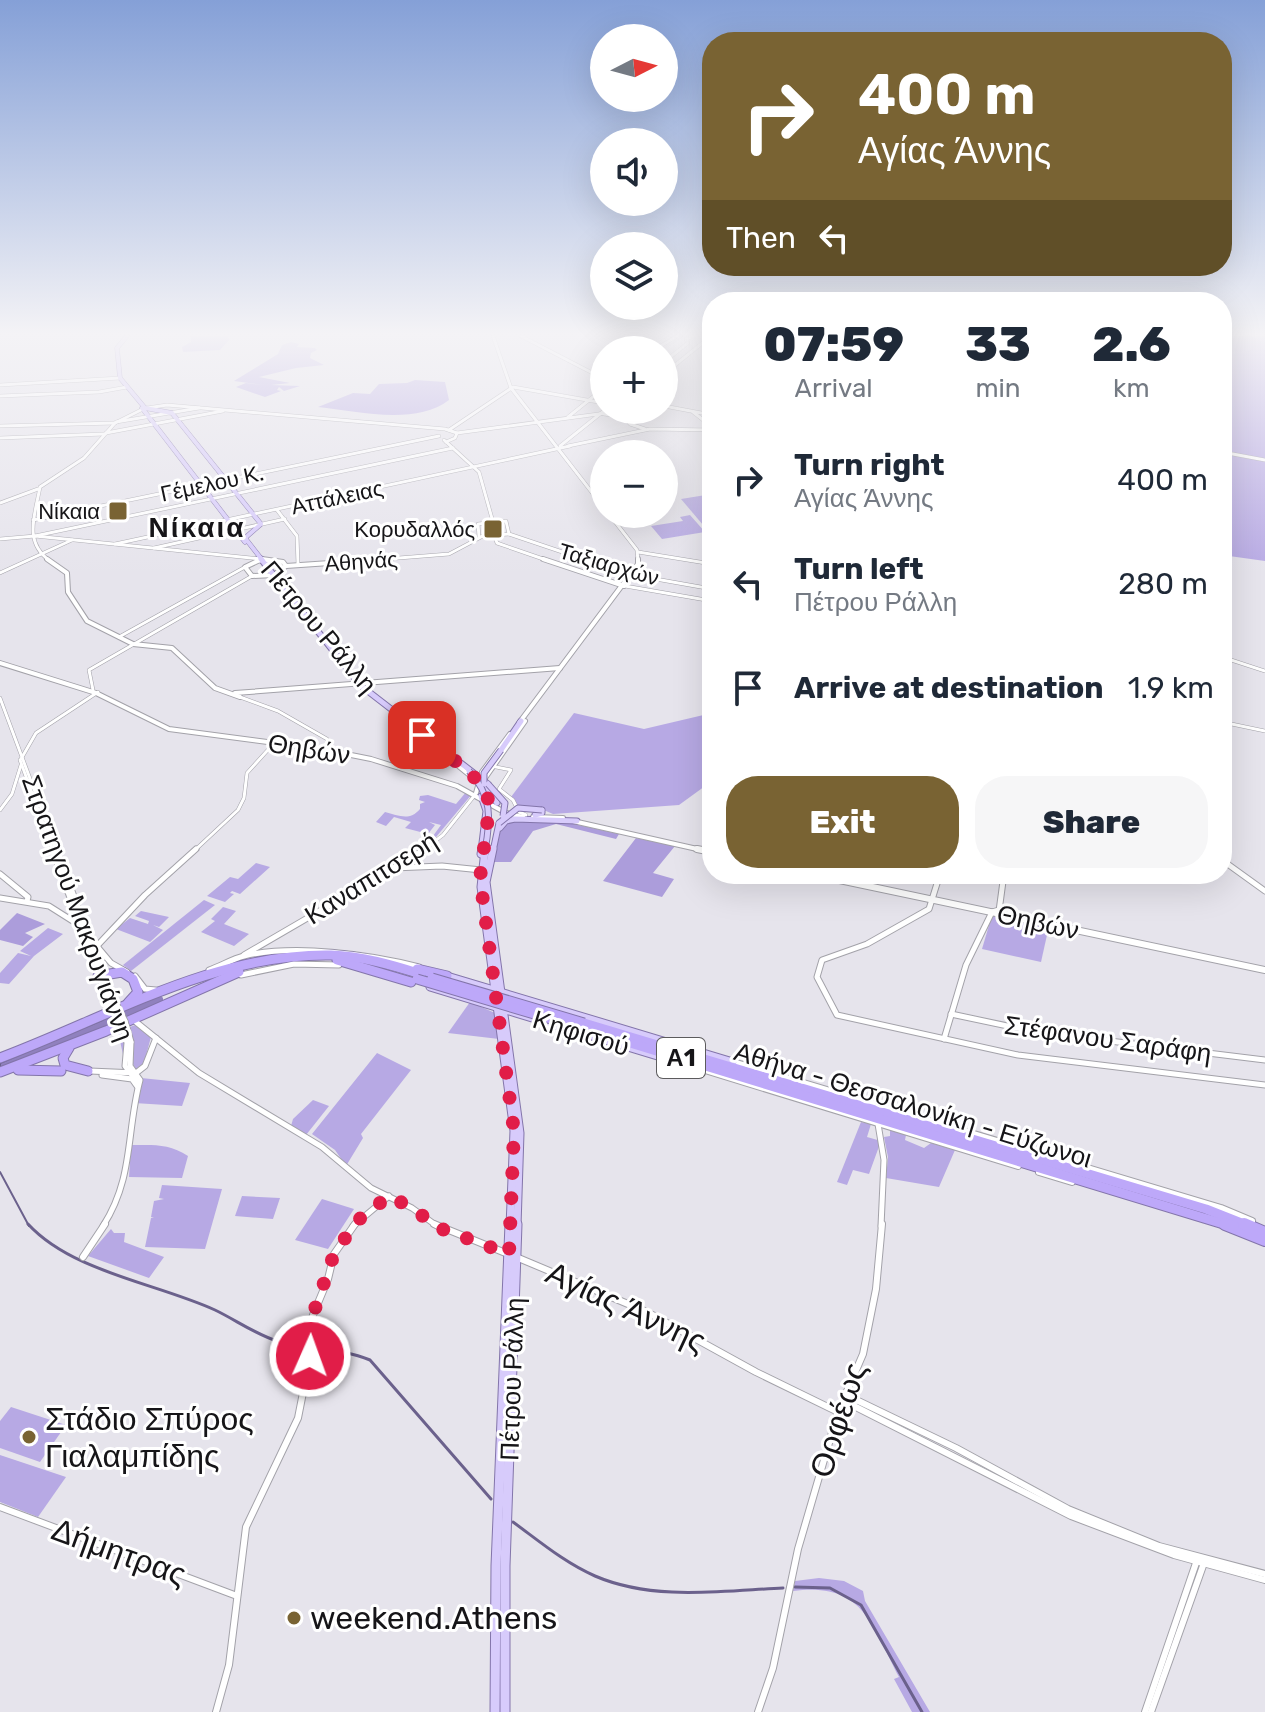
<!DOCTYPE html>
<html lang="en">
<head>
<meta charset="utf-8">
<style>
  body { margin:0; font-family:Rubik,sans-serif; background:#f6f6f7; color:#1f2937; height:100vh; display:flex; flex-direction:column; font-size:30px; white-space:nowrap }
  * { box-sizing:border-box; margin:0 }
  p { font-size:26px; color:#747a83 }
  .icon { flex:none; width:44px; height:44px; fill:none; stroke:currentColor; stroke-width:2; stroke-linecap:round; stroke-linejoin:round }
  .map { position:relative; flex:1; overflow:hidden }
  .sheet { position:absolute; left:702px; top:292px; width:530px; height:592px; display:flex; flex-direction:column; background:#fff; border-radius:32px; box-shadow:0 8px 32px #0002 }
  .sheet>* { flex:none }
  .banner { position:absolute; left:702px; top:32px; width:530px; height:244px; border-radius:32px; box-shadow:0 8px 32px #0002; background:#796333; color:#fff; overflow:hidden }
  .needle { width:52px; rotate:84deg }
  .tools { position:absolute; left:590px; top:24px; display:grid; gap:16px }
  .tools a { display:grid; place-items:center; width:88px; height:88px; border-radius:50%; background:#fff; box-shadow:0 8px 32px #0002; font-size:40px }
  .pin { position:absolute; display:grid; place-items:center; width:68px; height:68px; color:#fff; margin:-34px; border-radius:16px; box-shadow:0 4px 12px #0006 }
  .me { position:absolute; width:88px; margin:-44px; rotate:2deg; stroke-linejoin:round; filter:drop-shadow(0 0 6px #0008) }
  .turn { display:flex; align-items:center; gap:28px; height:168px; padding:0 24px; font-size:36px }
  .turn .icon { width:104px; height:104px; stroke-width:2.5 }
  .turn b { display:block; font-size:56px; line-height:68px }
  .then { display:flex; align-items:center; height:76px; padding:0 24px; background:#0003; gap:16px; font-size:30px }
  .eta { display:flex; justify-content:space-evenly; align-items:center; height:136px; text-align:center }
  .eta b { font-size:48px; font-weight:800; line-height:56px }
  .cta { display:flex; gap:16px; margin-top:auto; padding:16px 24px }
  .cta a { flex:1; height:92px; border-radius:32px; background:#796333; color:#fff; font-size:32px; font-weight:800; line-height:92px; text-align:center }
  .cta a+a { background:#f6f6f7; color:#1f2937 }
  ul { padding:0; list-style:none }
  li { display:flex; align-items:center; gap:24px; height:104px; padding:0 24px }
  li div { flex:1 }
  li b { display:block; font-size:30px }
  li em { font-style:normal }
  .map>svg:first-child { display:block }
  .green { fill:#b7a9e4 }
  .forest { fill:#ac9ddb }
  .water { fill:#9081be; stroke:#6b618c; stroke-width:2 }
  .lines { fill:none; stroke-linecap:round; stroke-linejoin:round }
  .stream-far1 { stroke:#6b618c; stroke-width:2 }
  .stream { stroke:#6b618c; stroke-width:3 }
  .river { stroke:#9081be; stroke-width:6 }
  .tertiary-far2-casing { stroke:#a3a2a9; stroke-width:4 }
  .tertiary-far1-casing { stroke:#a3a2a9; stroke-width:7 }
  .tertiary-casing { stroke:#a3a2a9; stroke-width:8 }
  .secondary-far2-casing { stroke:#a3a2a9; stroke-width:4 }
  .secondary-far1-casing { stroke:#a3a2a9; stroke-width:6 }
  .secondary-casing { stroke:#a3a2a9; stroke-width:8 }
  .primary-far3-casing { stroke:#8375aa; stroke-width:5 }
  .primary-far2-casing { stroke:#8375aa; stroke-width:7 }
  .primary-far1-casing { stroke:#8375aa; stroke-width:9 }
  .primary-casing { stroke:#8375aa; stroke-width:11 }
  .motorway-far1-casing { stroke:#8375aa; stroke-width:11 }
  .motorway-casing { stroke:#8375aa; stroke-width:14 }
  .tertiary-far2 { stroke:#fff; stroke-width:3 }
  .tertiary-far1 { stroke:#fff; stroke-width:5 }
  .tertiary { stroke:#fff; stroke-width:6 }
  .secondary-far2 { stroke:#fff; stroke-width:3 }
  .secondary-far1 { stroke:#fff; stroke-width:4 }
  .secondary { stroke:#fff; stroke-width:6 }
  .primary-far3 { stroke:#d7cbfb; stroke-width:4 }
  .primary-far2 { stroke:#d7cbfb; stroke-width:5 }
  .primary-far1 { stroke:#d7cbfb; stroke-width:7 }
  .primary { stroke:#d7cbfb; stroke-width:9 }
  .motorway-far1 { stroke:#bda8f9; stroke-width:9 }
  .motorway { stroke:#bda8f9; stroke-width:12 }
  .tertiary-bridge-casing { stroke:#a3a2a9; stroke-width:7; stroke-linecap:butt }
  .primary-bridge-casing { stroke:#8375aa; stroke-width:7; stroke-linecap:butt }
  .motorway-bridge-casing { stroke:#8375aa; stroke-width:11; stroke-linecap:butt }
  .tertiary-bridge { stroke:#fff; stroke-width:5 }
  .primary-bridge { stroke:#d7cbfb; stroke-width:5 }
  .motorway-bridge { stroke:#bda8f9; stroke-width:9 }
  .route { stroke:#e11d48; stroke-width:14; stroke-dasharray:0 25.2 }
  .poi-dot { fill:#796333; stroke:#fff; stroke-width:3 }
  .labels { text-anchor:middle; stroke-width:6; stroke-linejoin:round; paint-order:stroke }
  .far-street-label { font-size:22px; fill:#161518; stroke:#fff }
  .far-poi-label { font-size:22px; fill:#161518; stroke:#fff; text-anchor:end }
  .shield { fill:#fff; stroke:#5c5b5d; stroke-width:2 }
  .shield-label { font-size:24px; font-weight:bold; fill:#161518 }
  .street-label { font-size:26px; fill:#161518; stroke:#fff }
  .far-district-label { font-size:28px; font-weight:bold; letter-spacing:2px; fill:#161518; stroke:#fff }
  .near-street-label { font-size:32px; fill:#161518; stroke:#fff }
  .near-poi-label { font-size:32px; fill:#161518; stroke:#fff; text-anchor:start }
</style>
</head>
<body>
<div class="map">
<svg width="1265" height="1712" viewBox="0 0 1265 1712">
  <rect width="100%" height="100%" fill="#e6e4ec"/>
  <g class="green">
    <path d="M191,336H228L229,340L220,350L183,352L182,347L191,342Z"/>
    <path d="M1222,336H1265V561L1222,555Z"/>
    <path d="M291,342L299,344L297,347L315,348L317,350L311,353L310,358L324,365L296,368L259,377L290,383L271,385L300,386L284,391L279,387L277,390L281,391L265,397L236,387L246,383L263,385L234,381L278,354L282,345Z"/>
    <path d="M415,380L445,382L449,400C415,426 357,411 318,407L353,393L370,394L379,384L407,383Z"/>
    <path d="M712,494V532H709L681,499Z"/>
    <path d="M690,515L705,532L662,539L651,526L683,521L680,517Z"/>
    <path d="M574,713L644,729L712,713V781L679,805L553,814L534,806L517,807L511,797Z"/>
    <path d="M407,729L433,750L429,752L439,757L425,763L421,759L425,757L422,755L418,756L389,736Z"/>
    <path d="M467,791L472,794L436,837L433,836L441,825L429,822L435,825L428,834L405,828L411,822L394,817L386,826L376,822L385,812C398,815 409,822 420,809V804L425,802L419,800L420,796L428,795L456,804Z"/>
    <path d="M256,863L270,867L240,894L232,891L230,893L234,894L225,902L207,896L230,877L238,879Z"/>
    <path d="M204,900L215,905L131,971L123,965Z"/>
    <path d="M223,907L236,911L224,924L249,934L234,946L201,932L215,921L211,919Z"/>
    <path d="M141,911L169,917L159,927L153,925L163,930L150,942L116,929L130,918L148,924L149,921L135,916Z"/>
    <path d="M992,915L1049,926L1041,962L982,949Z"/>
    <path d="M48,928L63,934L34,956L9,984L0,983V973L18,953L31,956L20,951Z"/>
    <path d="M470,1002L495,1013L499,1039L448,1033Z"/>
    <path d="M135,1025L151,1037L144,1063L136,1070L133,1064L134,1042L125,1043L124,1059L118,1032Z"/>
    <path d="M377,1053L411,1070L361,1134L363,1138L346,1166L335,1150L312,1134Z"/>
    <path d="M141,1078L190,1083L182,1106L134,1103Z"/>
    <path d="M313,1100L329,1106L306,1135L291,1126L293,1119Z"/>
    <path d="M861,1122L871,1124L867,1137L881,1141L869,1174L853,1170L847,1185L837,1182Z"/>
    <path d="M890,1130L906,1135L905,1140L924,1148L931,1143L955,1150L939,1187L886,1178L888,1157L884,1137L890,1136Z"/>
    <path d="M131,1145C152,1145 169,1143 188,1156L182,1178L129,1177Z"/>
    <path d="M162,1185L222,1189L205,1249L145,1247L151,1218H154L151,1217L154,1201L164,1199L159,1198Z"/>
    <path d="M242,1196L280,1198L273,1219L235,1216Z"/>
    <path d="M322,1199L354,1209L328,1249L295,1240Z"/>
    <path d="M111,1229L114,1233H125L124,1242L164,1257L149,1278L88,1256Z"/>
    <path d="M11,1407L66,1425L40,1462L0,1448V1421Z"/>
    <path d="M0,1455L66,1477L38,1517L0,1502Z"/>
    <path d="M819,1578L844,1581L863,1591L865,1601L930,1712H912L894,1679L899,1677C871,1623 863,1582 793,1591L795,1581Z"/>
  </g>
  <g class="forest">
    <path d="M508,821H561L619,834L616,839L556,824L533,831L511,862H493L501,829Z"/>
    <path d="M636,838L675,846L653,873L674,879L662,897L603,881Z"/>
    <path d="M17,913L45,924L25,933L33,937L23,946L0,940V930Z"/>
  </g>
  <path class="water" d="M107,1018L112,1025L0,1070V1063Z"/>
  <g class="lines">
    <g class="stream-far1">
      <path d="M122,1012L158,997"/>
      <path d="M109,1021L116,1015"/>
      <path d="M0,1172L29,1226"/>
    </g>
    <g class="stream">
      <path d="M28,1224C72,1272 156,1283 215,1310C236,1320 258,1336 280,1342C310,1350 341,1348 370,1360L491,1499"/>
      <path d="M513,1522C539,1541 565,1563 595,1576C653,1601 721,1591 783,1588"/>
      <path d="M795,1587L830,1588L861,1605L922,1712"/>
    </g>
    <path class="river" d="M106,1022L160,999"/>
    <defs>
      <g id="tertiary-far2">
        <path d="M521,336L604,379"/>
        <path d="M654,350L677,336"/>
        <path d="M664,362L688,343L686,339L694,336"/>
        <path d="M664,374L711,336"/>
        <path d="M0,385L120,378"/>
        <path d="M0,396L99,392L127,387"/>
        <path d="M664,406L712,415"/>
        <path d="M693,412L712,427"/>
        <path d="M604,414L624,417L630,424L645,429"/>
        <path d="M568,417L604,388"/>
        <path d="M116,422L199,408"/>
        <path d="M0,426L115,423"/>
        <path d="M449,430L513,387L604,403"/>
        <path d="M106,433L223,411"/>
        <path d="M457,433L628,410"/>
        <path d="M0,438L104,434"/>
        <path d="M560,446L605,410"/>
        <path d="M568,446L650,429L712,430"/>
        <path d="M1222,452L1265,460"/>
        <path d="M0,503L38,489"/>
        <path d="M277,510L297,536L298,565"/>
        <path d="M115,544L570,446"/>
        <path d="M154,548L285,519"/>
        <path d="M638,552L712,564"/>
        <path d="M0,573L72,540"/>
        <path d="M633,575L712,589"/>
        <path d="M625,586L712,601"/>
        <path d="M119,637L245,567"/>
        <path d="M1222,657L1265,671"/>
        <path d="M1222,672L1226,658"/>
        <path d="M93,690L89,670L252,576"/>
        <path d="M240,697L278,711L327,739"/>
        <path d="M0,698L57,851"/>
        <path d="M1222,722L1265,731"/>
        <path d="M21,759L36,733L98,692"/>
        <path d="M20,760L53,851"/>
        <path d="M491,766L511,770L499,789L513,800L519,812L526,815"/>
        <path d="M0,810L12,794L21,765"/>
        <path d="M194,851L238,810L244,798L247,773L276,741"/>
        <path d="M422,851L443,835L474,796"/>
      </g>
      <g id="tertiary-far1">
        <path d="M52,849L103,987"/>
        <path d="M56,849L103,973"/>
        <path d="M1222,860L1265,891"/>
        <path d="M393,868L442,866L481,870"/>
        <path d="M0,874L28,897L27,901"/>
        <path d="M940,874L929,909L867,944L822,960L817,977L837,1015L1018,1055L1265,1085"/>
        <path d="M0,898L49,906L79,925"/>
        <path d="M999,911L1004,874"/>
        <path d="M90,938L111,963L127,972"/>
        <path d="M95,948L145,895L196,849"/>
        <path d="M244,955L426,849"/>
        <path d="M209,970C221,966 232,959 244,956C293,944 371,954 419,967"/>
        <path d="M241,975L294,964L339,965"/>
        <path d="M135,976L145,989L156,990"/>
        <path d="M951,1014L1036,1032L1265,1060"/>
        <path d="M136,1022L199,1073L322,1147L371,1188L412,1208L437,1226"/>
        <path d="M944,1039L966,965L992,912L999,910"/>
        <path d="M127,1043L125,1066L138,1083"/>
        <path d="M90,1071L136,1073"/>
        <path d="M136,1073L145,1066L156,1038"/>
        <path d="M102,1075L132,1079L137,1086"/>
        <path d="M878,1124L884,1160L881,1226"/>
        <path d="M103,1226C134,1178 126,1133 140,1080L130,1066L131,1042"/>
        <path d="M353,1226L389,1196"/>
      </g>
      <g id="tertiary">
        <path d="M434,1224L508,1254"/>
        <path d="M83,1257L105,1224"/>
        <path d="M516,1257L647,1312L756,1372L838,1412"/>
        <path d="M846,1395L956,1448L1068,1509L1159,1546L1265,1574"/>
        <path d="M844,1401L1071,1516L1174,1555L1265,1580"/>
        <path d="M0,1507L237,1596"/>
        <path d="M216,1712L229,1665L246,1527L298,1418L312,1347L308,1334L313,1315L328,1279L334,1254L355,1224"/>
        <path d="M758,1712L773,1668L798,1549L838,1412L863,1354L876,1289L882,1224"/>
        <path d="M1145,1712L1196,1563"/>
        <path d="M1151,1712L1204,1563"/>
      </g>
      <g id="secondary-far2">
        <path d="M493,336L511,388L604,508"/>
        <path d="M147,408L167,405L445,429L457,433L455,438L446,442"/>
        <path d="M444,440L479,472L493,522"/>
        <path d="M609,514L637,550L638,561"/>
        <path d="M33,520L439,436"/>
        <path d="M509,534L589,561"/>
        <path d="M494,535L497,543L549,561"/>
        <path d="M35,536L453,448"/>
        <path d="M479,537L478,524L506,521L509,534L482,536"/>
        <path d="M0,539L35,536L262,559"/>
        <path d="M50,561C23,542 35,515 40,487L84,458L115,423L145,408"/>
        <path d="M259,561H273"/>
        <path d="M361,561L449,554L483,536"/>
      </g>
      <g id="secondary-far1">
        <path d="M47,559L67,573L68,592L87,621L133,644L172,648L215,688L240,697"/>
        <path d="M257,559H262"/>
        <path d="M262,559L283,562L286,566L274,575L252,576L245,567Z"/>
        <path d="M543,559L624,586"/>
        <path d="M583,559L633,575"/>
        <path d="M286,566L388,559"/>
        <path d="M0,663L96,693L169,729L321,749L371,759L457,786L506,813L523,817"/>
        <path d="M235,693L560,668"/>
        <path d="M519,723L638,564V559"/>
        <path d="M414,730L472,777"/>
        <path d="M485,778L525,721"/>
        <path d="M476,793L482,772L510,734"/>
        <path d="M533,817L563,818"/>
        <path d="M573,821L706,851"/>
      </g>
      <g id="secondary">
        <path d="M697,849L712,852"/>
        <path d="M811,874L1265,970"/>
        <path d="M679,1062L1018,1166"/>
        <path d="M733,1062L1221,1208L1252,1221"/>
        <path d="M1039,1172L1072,1182"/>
      </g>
      <g id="primary-far3">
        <path d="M127,336L117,348L120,378L145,408L172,413L261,524L245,538L263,561"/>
        <path d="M142,408L245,542"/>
      </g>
      <g id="primary-far2">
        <path d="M261,559L360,685L488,784"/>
        <path d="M501,750L521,721"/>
        <path d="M483,783L497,803"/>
        <path d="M481,796L486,811L481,851"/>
        <path d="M535,815L542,813V810"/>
        <path d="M500,828L506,821L515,819L577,821"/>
        <path d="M493,851L499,823"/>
      </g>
      <g id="primary-far1">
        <path d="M493,849L486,882L520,1133L517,1226"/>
        <path d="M485,850L481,887L514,1131L510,1226"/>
        <path d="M481,854L482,849"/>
        <path d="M447,976L733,1062"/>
        <path d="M430,987L664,1058"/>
      </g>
      <g id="primary">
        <path d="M495,1712L496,1566L510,1224"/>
        <path d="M505,1712V1566L517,1224"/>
      </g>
      <g id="motorway-far1">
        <path d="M337,960L411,982"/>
        <path d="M417,969L447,976"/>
        <path d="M98,976L122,972L133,979L138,992L128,1003"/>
        <path d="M584,1023L1206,1209L1249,1226"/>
        <path d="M581,1028L1230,1226"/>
        <path d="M69,1048L63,1058L65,1065L88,1071"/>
        <path d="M0,1058C107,1018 214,953 331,955C362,956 392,965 421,974"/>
        <path d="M18,1070L61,1071"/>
        <path d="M0,1072L106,1031L239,972"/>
      </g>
      <g id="motorway">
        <path d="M1225,1224L1265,1240"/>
        <path d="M1244,1224L1265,1233"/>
      </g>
    </defs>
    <use href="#tertiary-far2" class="tertiary-far2-casing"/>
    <use href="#tertiary-far1" class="tertiary-far1-casing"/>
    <use href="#tertiary" class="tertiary-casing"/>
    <use href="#secondary-far2" class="secondary-far2-casing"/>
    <use href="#secondary-far1" class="secondary-far1-casing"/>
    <use href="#secondary" class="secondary-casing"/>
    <use href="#primary-far3" class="primary-far3-casing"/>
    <use href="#primary-far2" class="primary-far2-casing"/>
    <use href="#primary-far1" class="primary-far1-casing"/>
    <use href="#primary" class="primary-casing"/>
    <use href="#motorway-far1" class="motorway-far1-casing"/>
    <use href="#motorway" class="motorway-casing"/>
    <use href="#tertiary-far2" class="tertiary-far2"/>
    <use href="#tertiary-far1" class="tertiary-far1"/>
    <use href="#tertiary" class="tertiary"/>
    <use href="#secondary-far2" class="secondary-far2"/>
    <use href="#secondary-far1" class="secondary-far1"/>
    <use href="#secondary" class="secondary"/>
    <use href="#primary-far3" class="primary-far3"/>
    <use href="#primary-far2" class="primary-far2"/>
    <use href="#primary-far1" class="primary-far1"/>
    <use href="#primary" class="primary"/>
    <use href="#motorway-far1" class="motorway-far1"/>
    <use href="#motorway" class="motorway"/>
    <defs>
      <g id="tertiary-bridge">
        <path d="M107,985L125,1021L131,1042"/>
        <path d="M103,987L122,1022L127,1043"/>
      </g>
      <g id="primary-bridge">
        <path d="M469,771C492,795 491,819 485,850"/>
        <path d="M484,784V773L501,750"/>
        <path d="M488,784L505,803L503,816"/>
        <path d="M499,823L518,808L542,810"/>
      </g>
      <g id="motorway-bridge">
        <path d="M432,978L584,1023"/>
        <path d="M417,979L581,1028"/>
      </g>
    </defs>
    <use href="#tertiary-bridge" class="tertiary-bridge-casing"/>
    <use href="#primary-bridge" class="primary-bridge-casing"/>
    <use href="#motorway-bridge" class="motorway-bridge-casing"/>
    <use href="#tertiary-bridge" class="tertiary-bridge"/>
    <use href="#primary-bridge" class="primary-bridge"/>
    <use href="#motorway-bridge" class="motorway-bridge"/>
  </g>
  <linearGradient id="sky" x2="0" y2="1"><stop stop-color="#85a0d7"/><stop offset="0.58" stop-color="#f4f3f6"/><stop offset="1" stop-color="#f4f3f6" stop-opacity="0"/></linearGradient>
  <rect width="1265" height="575" fill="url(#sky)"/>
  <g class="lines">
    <path class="route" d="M310,1356L312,1345L308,1329L334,1254L357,1221L389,1196L412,1208L439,1228L509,1254L514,1131L480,878L490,802L472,774L422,735"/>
  </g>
  <g class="poi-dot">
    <rect x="108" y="501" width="20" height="20" rx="4"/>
    <rect x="483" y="519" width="20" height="20" rx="4"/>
    <circle cx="29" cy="1437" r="8"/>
    <circle cx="294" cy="1618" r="8"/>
  </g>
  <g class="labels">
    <g class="far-street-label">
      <text transform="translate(212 483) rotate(-12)" y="8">Γέμελου Κ.</text>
      <text transform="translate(337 497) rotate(-12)" y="8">Αττάλειας</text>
      <text transform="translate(361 561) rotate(-4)" y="8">Αθηνάς</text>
      <text transform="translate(609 564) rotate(16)" y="8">Ταξιαρχών</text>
    </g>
    <g class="far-poi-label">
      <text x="100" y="519">Νίκαια</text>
      <text x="475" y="537">Κορυδαλλός</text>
    </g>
    <rect class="shield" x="657" y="1038" width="48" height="40" rx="6"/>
    <g class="shield-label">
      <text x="681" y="1066">Α1</text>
    </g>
    <g class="street-label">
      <text transform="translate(319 627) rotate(50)" y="9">Πέτρου Ράλλη</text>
      <text transform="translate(309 749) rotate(9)" y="9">Θηβών</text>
      <text transform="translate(371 878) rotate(-32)" y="9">Καναπιτσερή</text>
      <text transform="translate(78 908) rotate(70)" y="9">Στρατηγού Μακρυγιάννη</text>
      <text transform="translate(1038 922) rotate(12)" y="9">Θηβών</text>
      <text transform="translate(581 1033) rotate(17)" y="9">Κηφισού</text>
      <text transform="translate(1108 1039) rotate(8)" y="9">Στέφανου Σαράφη</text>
      <text transform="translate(913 1105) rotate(17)" y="9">Αθήνα - Θεσσαλονίκη - Εύζωνοι</text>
      <text transform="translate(512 1379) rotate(-88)" y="9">Πέτρου Ράλλη</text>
    </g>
    <g class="far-district-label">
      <text x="197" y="537">Νίκαια</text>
    </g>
    <g class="near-street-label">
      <text transform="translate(626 1307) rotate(25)" y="11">Αγίας Άννης</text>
      <text transform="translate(838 1420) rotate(-72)" y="11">Ορφέως</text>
      <text transform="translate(119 1552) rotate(20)" y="11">Δήμητρας</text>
    </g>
    <g class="near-poi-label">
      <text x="45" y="1430">Στάδιο Σπύρος<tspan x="45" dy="37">Γιαλαμπίδης</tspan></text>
      <text x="310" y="1629">weekend.Athens</text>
    </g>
  </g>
</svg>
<div class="tools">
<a><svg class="needle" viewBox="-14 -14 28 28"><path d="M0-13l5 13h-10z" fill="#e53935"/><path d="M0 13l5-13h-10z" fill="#747a83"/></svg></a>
<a><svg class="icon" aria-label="sound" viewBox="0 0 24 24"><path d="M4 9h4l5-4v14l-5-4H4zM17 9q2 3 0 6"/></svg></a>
<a><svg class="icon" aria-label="layers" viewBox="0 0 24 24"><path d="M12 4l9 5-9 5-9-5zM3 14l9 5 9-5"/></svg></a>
<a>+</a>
<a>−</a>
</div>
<div class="pin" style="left:422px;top:735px;background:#d93025"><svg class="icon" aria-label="arrive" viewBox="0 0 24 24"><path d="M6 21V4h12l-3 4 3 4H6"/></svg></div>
<svg class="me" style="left:310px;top:1356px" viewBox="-20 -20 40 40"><circle r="17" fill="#e11d48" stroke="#fff" stroke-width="3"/><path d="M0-11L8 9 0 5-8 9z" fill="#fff"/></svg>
<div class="banner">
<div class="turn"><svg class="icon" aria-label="right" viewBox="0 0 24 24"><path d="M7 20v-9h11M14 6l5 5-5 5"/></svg><div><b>400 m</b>Αγίας Άννης</div></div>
<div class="then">Then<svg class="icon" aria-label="left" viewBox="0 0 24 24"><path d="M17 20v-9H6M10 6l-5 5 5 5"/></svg></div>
</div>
<section class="sheet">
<div class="eta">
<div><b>07:59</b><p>Arrival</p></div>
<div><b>33</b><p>min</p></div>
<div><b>2.6</b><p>km</p></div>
</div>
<ul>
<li><svg class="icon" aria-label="right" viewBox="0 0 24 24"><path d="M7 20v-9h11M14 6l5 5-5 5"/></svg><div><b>Turn right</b><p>Αγίας Άννης</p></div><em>400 m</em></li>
<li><svg class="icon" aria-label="left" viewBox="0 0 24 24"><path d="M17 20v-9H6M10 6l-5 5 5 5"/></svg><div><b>Turn left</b><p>Πέτρου Ράλλη</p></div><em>280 m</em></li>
<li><svg class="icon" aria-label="arrive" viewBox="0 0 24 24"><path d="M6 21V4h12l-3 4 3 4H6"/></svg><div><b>Arrive at destination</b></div><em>1.9 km</em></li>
</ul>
<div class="cta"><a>Exit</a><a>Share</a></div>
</section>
</div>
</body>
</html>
